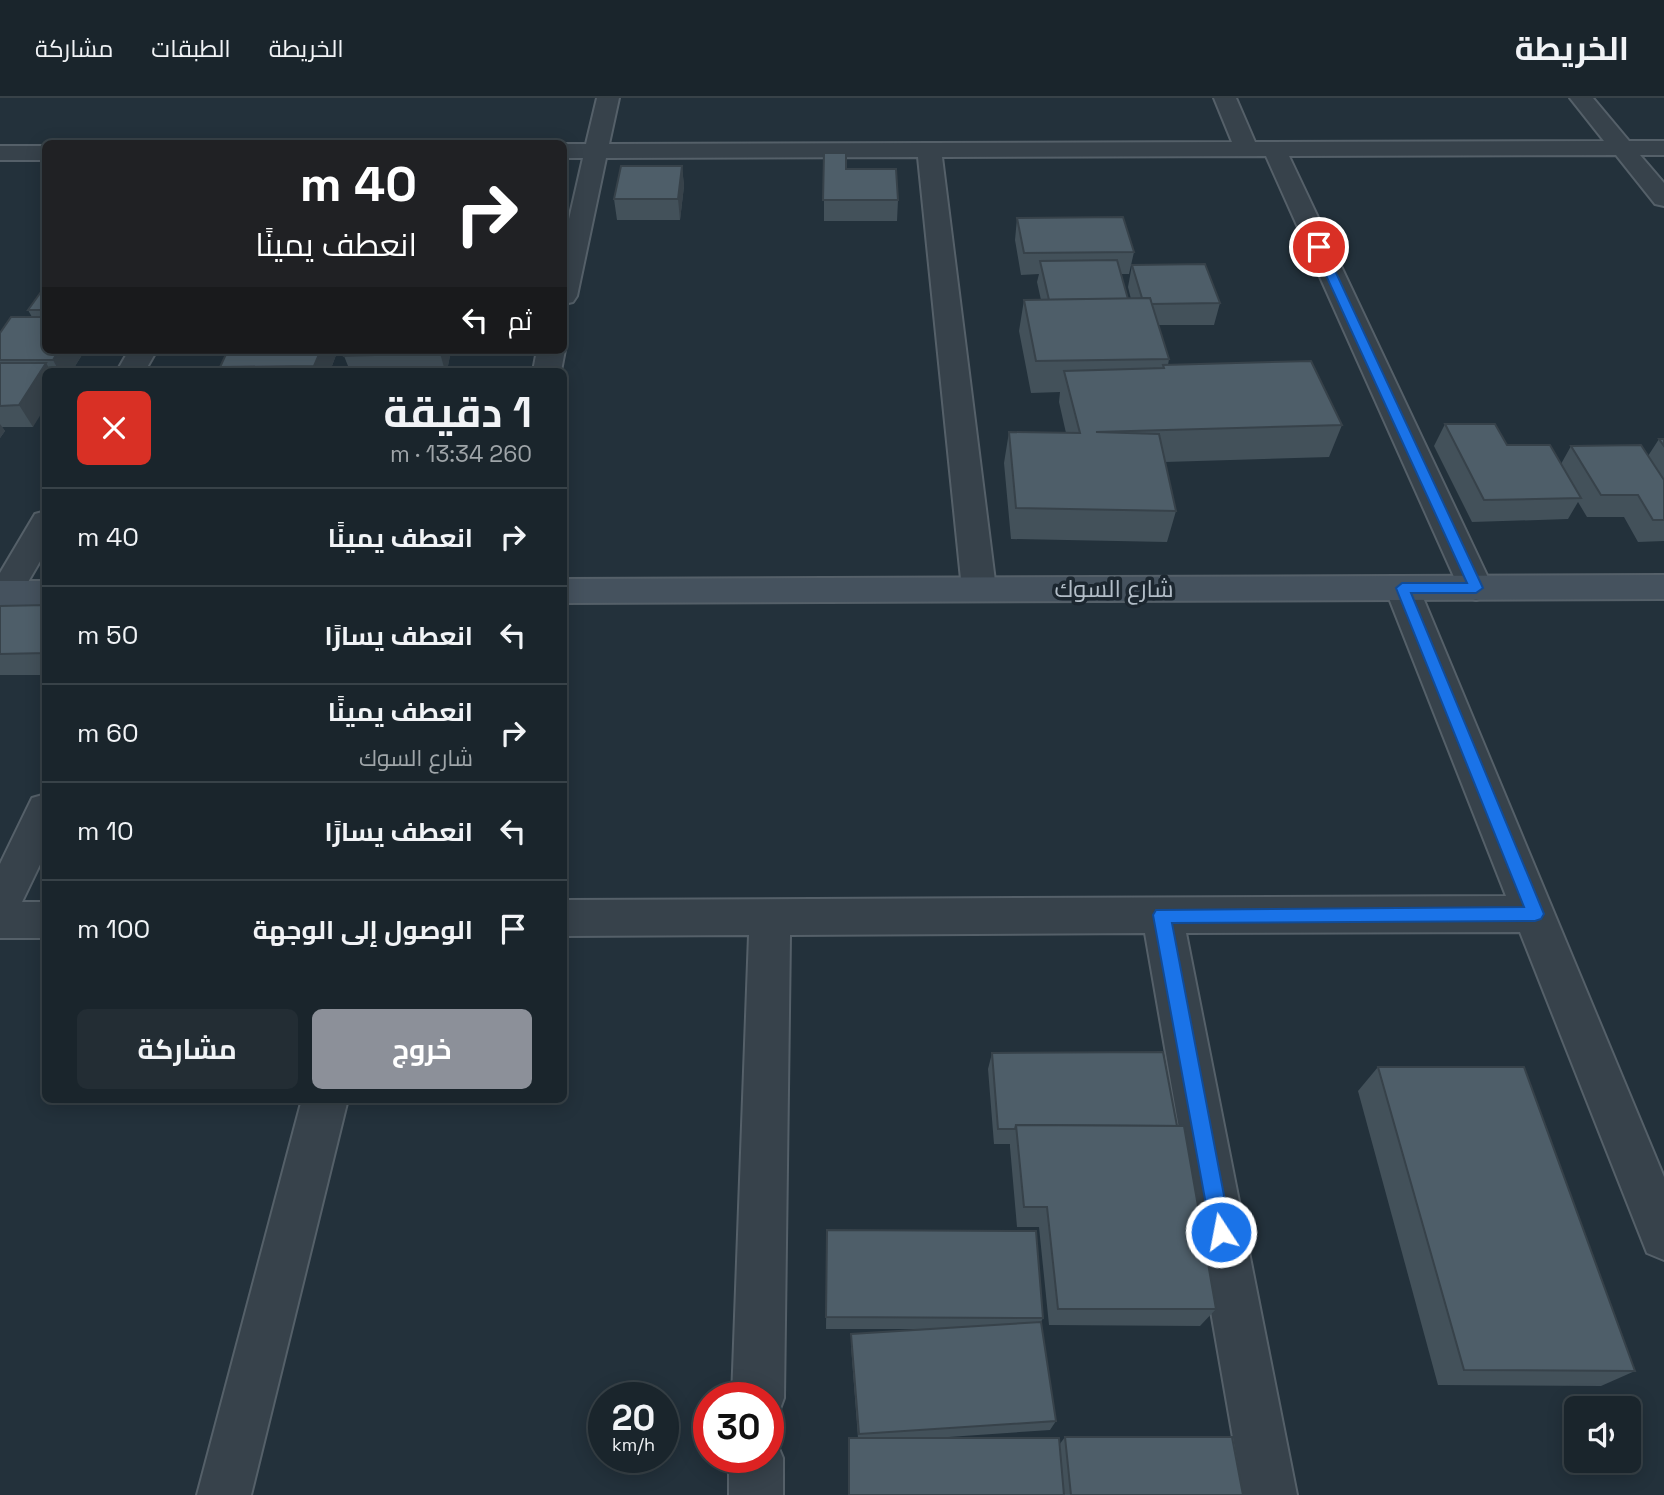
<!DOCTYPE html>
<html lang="ar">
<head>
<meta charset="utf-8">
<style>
  body { margin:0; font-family:"Space Grotesk",Cairo,sans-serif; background:#232d34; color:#f1f3f6; direction:rtl; height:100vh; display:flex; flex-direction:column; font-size:26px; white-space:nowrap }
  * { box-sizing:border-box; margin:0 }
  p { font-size:23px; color:#9fa5a9 }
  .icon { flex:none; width:38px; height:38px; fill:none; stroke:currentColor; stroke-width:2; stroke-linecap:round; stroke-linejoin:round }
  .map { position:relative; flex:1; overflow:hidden; direction:ltr }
  .details { position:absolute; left:42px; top:270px; width:525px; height:735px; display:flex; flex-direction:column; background:#1a252c; border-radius:10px; box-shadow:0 4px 18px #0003,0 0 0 2px #384248; direction:rtl }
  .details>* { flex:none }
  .hud { position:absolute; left:42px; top:42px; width:525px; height:214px; border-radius:10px; box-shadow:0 4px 18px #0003,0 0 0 2px #384248; direction:rtl; background:#202124; color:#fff; overflow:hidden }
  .controls { position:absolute; left:1564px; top:1298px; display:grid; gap:14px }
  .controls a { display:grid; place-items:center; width:77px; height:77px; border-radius:10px; background:#1a252c; box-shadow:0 4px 18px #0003,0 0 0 2px #384248; font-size:35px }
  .speed { position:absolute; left:588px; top:1284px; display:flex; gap:14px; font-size:35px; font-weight:700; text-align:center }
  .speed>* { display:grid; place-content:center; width:91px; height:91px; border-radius:50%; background:#1a252c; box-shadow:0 4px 18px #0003,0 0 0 2px #384248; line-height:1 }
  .speed small { font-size:18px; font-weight:400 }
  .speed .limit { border:10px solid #d22; background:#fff; color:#111 }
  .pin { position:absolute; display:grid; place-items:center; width:60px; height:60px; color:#fff; margin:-30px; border:4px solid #fff; border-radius:50%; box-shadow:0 2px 7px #0007 }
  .me { position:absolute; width:77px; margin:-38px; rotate:349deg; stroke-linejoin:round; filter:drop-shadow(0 0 5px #0008) }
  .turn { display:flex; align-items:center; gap:24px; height:147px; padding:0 35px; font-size:32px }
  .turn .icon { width:91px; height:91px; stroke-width:2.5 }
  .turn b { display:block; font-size:49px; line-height:60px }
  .then { display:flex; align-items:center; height:66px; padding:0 35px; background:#0003; gap:14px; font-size:26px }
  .round { display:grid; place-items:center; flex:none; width:74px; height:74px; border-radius:10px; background:#232d34 }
  .head { display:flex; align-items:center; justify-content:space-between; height:119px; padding:0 35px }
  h1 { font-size:42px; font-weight:700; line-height:52px }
  .action { display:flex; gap:14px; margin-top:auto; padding:14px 35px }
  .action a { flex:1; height:80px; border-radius:10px; background:#8c9099; color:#fff; font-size:28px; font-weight:700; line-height:80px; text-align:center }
  .action a+a { background:#232d34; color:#f1f3f6 }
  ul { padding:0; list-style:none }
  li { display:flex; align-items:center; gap:21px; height:98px; padding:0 35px; border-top:2px solid #384248 }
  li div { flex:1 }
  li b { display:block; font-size:26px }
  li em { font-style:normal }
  header { display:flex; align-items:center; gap:42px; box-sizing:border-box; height:98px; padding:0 35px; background:#1a252c; border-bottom:2px solid #384248 }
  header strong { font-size:33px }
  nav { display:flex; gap:38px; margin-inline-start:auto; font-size:24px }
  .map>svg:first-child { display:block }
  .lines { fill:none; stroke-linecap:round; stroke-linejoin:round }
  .street-casing { stroke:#556069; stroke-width:4 }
  .secondary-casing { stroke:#556069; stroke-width:4 }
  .street { fill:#37424b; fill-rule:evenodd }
  .secondary { fill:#45525e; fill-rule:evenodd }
  .wall { fill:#43515a }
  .shaded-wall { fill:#37424a }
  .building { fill:#4e5e69; stroke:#37424a; stroke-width:2 }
  .route { fill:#1a73e8; stroke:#114b97; stroke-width:2 }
  .labels { text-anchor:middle; stroke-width:7; stroke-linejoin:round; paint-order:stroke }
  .street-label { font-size:24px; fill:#b2bdc7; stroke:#1c2730 }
</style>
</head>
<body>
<header>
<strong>الخريطة</strong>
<nav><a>الخريطة</a><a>الطبقات</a><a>مشاركة</a></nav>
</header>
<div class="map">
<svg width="1664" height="1397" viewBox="0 0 1664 1397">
  <rect width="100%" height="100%" fill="#23313b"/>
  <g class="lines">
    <defs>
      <g id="street">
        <path d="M597,0H619L609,46L1232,44L1214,0H1236L1255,44L1604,43L1570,0H1593L1629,43H1664V57H1640L1664,85V108L1655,106L1616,57L1289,58L1493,490L1488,498L1476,502L1464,498L1459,490L1266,58L942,59L996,491L991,499L979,503L967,499L962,491L918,59L606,60L577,198L573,204L564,206V143L583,60H564V46H586Z"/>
        <rect x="0" y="48" width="46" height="14"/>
        <path d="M564,250L565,252L561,273H533L537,252H564Z"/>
        <path d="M129,252H157L145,273H117Z"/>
        <path d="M46,413V453L17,503L0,505V475L35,416Z"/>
        <path d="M1402,478L1414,482L1419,490L1664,1079V1162L1647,1155L1520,834L1186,835L1297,1397H1243L1145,835L790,837L784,1300L777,1319L768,1322V1300H732L749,837L564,838V802L1506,798L1385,490L1390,482Z"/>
        <path d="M46,696V754L22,804H46V840H0V766L32,700Z"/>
        <path d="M302,1001H348L251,1397H197Z"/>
        <path d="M768,1338L775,1341L783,1360V1397H729V1360H768Z"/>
      </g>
      <g id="secondary">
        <path d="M1664,477V501L564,505V481Z"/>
        <rect x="0" y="483" width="46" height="24"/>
      </g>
    </defs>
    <use href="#street" class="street-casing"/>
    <use href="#secondary" class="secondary-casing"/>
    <use href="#street" class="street"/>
    <use href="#secondary" class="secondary"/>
  </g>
  <g class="wall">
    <path d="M824,55L846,71L898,102L897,123H824Z"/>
    <path d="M682,68L684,88L680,122H617L614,101Z"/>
    <path d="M1017,120L1134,154L1129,176H1121L1128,201H1131L1128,189L1132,167L1220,205L1214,227H1158L1169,261L1168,267L1342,327L1329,359L1165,364L1176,413L1167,444L1011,441L1004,365L1009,334L1066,335L1059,304L1060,294L1031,295L1019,233L1024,202H1041L1037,184L1039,176L1021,177L1015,142Z"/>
    <path d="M46,187V252H85L72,273H46L33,329H2L5,333L0,340V235L32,219L28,212Z"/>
    <path d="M228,252H338L330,273H222L220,269Z"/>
    <path d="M451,252L447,273H350L344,258Z"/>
    <path d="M1445,326L1561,366L1571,348L1648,358L1659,341H1664V443L1638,444L1624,419H1587L1578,404L1568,421L1472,424L1434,348Z"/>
    <path d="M46,507V577H0V508Z"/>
    <path d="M992,955L1177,1028L1216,1211L1200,1228L1049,1227L1039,1129H1017L1010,1049V1046H994L988,971Z"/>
    <path d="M1378,969L1635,1273L1601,1288L1438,1287L1358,993Z"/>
    <path d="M827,1132L1043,1220L1041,1224L1056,1323L1050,1332L934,1340L1059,1347L1065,1339L1243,1397H848L849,1340H858L851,1248V1236L932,1231H826Z"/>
  </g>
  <g class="shaded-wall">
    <path d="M682,68L684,88L680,122L678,101Z"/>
    <path d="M59,252H85L72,273H59L53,262Z"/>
    <path d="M321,252H338L330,273H316L314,268Z"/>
    <path d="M441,252H451L447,273H445L440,255Z"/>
    <path d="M46,265L51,273H46V308L33,329L19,307Z"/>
    <path d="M0,326L5,333L0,340Z"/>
  </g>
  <g class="building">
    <path d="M824,55H846V71H896L898,102H823Z"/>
    <path d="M621,68H682L678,101H614Z"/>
    <path d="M1123,119L1134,154L1024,155L1017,120Z"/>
    <path d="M1117,162L1128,201L1049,202L1040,163Z"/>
    <path d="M1205,166L1220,205L1151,206L1150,200H1142L1132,167Z"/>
    <path d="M46,187V212H28Z"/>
    <path d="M1150,200L1169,261L1036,263L1024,202Z"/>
    <path d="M11,219H46V252H59L53,262H0V235Z"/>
    <path d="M228,252H321L314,268L220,269Z"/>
    <path d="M346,252H441L440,255L344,258Z"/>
    <path d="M1311,263L1342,327L1096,334L1159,336L1176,413L1016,410L1009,334L1080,335L1064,273L1164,270L1163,267Z"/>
    <path d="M0,265H46L19,307L0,308Z"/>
    <path d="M1445,326H1495L1507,347H1550L1581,400L1484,402Z"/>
    <path d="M1659,341H1664V348Z"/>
    <path d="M1641,347L1664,382V422H1653L1638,397H1601L1571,348Z"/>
    <path d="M46,507V555L0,556V508Z"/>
    <path d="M1163,954L1177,1028L1016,1027L1015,1031H998L992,955Z"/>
    <path d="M1378,969H1524L1635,1273L1464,1272Z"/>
    <path d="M1016,1027L1184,1028L1216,1211H1058L1047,1109H1024Z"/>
    <path d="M827,1132L1036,1133L1043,1220L826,1219Z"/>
    <path d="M1041,1224L1056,1323L859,1336L851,1236Z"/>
    <path d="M1065,1339H1232L1243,1397H1071Z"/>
    <path d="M849,1340H1059L1064,1397H849Z"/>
  </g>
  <path class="route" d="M1319,145L1324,149L1483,490L1476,495H1411L1544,816L1541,821L1535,823L1172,825L1231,1134L1228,1141L1221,1144L1214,1141L1211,1134L1153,817L1156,812L1524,809L1396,490L1402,485H1467L1313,149Z"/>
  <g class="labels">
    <g class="street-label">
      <text x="1114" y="499">شارع السوك</text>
    </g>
  </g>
</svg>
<div class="controls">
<a><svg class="icon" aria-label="sound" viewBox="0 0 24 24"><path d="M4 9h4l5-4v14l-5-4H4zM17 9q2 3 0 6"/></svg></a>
</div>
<div class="speed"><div>20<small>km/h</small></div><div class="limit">30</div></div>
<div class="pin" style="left:1319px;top:149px;background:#d93025"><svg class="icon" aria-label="arrive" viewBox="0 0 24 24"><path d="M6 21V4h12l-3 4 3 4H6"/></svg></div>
<svg class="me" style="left:1221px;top:1134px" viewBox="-20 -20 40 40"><circle r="17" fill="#1a73e8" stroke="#fff" stroke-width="3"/><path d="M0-11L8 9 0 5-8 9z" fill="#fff"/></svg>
<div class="hud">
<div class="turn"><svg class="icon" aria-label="right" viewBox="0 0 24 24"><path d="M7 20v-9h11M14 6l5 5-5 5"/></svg><div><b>40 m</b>انعطف يمينًا</div></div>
<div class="then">ثم<svg class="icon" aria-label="left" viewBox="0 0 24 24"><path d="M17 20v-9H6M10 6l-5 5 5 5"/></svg></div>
</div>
<section class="details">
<div class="head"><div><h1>1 دقيقة</h1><p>260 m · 13:34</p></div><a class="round" style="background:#d93025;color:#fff"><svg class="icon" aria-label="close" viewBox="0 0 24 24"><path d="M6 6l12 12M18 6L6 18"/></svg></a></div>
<ul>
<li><svg class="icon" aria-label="right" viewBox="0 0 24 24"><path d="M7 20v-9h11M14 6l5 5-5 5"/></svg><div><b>انعطف يمينًا</b></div><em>40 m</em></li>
<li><svg class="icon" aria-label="left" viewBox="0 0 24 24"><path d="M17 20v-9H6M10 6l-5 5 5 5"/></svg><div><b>انعطف يسارًا</b></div><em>50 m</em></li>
<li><svg class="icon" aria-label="right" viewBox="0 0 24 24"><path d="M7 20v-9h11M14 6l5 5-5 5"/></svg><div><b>انعطف يمينًا</b><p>شارع السوك</p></div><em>60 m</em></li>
<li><svg class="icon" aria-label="left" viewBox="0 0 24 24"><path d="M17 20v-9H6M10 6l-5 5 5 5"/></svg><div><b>انعطف يسارًا</b></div><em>10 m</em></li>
<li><svg class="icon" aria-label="arrive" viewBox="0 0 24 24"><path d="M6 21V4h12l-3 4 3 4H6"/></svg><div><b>الوصول إلى الوجهة</b></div><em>100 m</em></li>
</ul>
<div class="action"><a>خروج</a><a>مشاركة</a></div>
</section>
</div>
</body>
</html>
